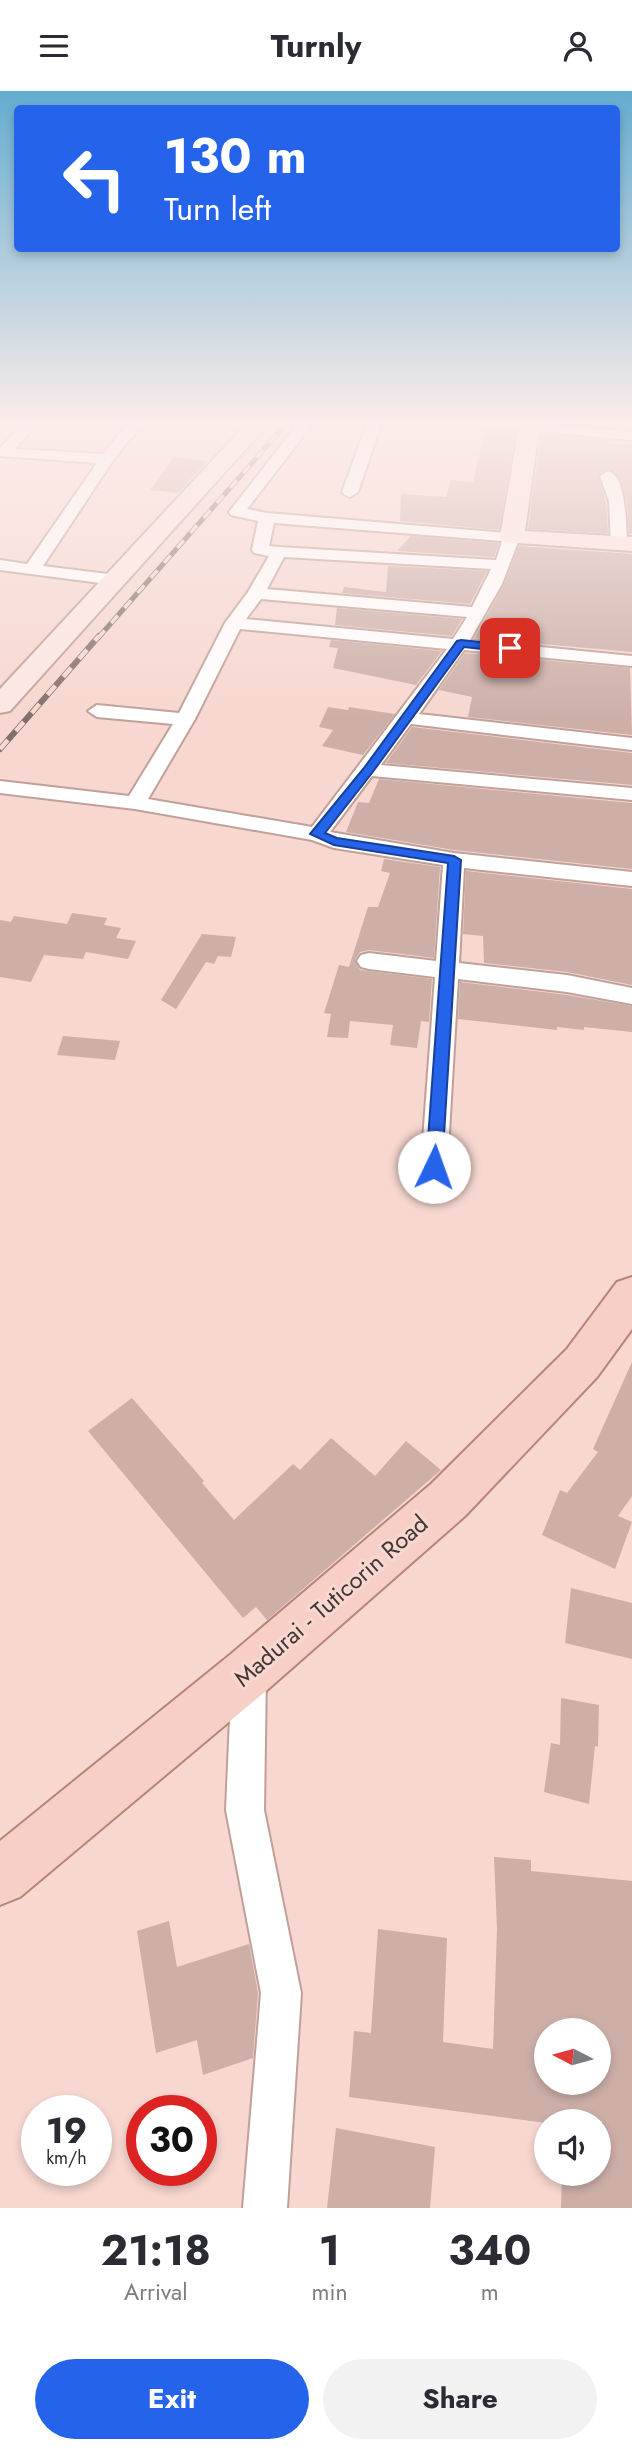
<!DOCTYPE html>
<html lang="en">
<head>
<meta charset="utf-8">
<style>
  body { margin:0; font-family:Jost,sans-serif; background:#f2f2f3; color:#2b2b33; height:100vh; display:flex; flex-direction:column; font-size:26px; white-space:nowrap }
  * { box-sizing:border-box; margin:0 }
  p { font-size:23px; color:#7c7c81 }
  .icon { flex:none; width:38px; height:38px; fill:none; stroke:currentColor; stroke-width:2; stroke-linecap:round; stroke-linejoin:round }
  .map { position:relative; height:2117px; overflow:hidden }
  .drawer { display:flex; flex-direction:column; background:#fff; flex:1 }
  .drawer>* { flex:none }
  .hud { position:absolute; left:14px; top:14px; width:606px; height:147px; border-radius:7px; box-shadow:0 4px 10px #0003; background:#2563eb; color:#fff; overflow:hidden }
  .needle { width:46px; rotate:276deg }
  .buttons { position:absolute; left:534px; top:1927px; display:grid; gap:14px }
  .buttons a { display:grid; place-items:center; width:77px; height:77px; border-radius:50%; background:#fff; box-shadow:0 4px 10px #0003; font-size:35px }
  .speed { position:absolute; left:21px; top:2004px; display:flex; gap:14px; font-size:35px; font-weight:700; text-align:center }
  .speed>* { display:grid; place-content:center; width:91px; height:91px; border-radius:50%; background:#fff; box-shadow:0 4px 10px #0003; line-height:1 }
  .speed small { font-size:18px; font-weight:400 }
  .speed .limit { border:10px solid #d22; background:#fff; color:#111 }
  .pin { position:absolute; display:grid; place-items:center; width:60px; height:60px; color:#fff; margin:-30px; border-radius:14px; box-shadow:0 4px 10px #0006 }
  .me { position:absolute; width:77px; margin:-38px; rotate:3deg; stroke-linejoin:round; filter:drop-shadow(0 0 5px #0008) }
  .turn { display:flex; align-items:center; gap:24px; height:147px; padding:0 35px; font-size:32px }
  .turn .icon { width:91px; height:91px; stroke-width:2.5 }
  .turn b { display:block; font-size:49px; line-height:60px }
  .eta { display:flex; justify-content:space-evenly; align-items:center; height:119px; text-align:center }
  .eta b { font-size:42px; font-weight:700; line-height:49px }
  .action { display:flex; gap:14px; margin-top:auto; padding:14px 35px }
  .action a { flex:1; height:80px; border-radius:42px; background:#2563eb; color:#fff; font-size:28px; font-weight:700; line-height:80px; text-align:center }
  .action a+a { background:#f2f2f3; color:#2b2b33 }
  header { display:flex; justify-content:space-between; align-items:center; height:91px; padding:0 35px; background:#fff; font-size:32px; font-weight:700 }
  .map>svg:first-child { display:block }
  .building { fill:#cdafa8; fill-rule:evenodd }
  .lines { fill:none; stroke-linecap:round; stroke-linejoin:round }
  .street-casing { stroke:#bfa19a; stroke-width:4 }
  .secondary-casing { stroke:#bfa19a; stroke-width:4 }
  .primary-casing { stroke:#b6857a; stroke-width:4 }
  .street { fill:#fff; fill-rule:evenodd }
  .secondary { fill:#fce7e2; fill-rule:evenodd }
  .primary { fill:#f8cfc6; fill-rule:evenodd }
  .rail-far1-casing { stroke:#836f6b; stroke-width:5 }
  .rail-casing { stroke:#836f6b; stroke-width:6 }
  .rail-far1 { stroke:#f7d7d0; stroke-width:3.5; stroke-dasharray:10; stroke-linecap:butt }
  .rail { stroke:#f7d7d0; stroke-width:4.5; stroke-dasharray:12; stroke-linecap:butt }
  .route { fill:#2563eb; stroke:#184099; stroke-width:2 }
  .labels { text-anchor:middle; stroke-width:6; stroke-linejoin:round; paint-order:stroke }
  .near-street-label { font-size:24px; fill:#423633; stroke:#f7d7d0 }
</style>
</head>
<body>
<header><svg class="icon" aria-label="menu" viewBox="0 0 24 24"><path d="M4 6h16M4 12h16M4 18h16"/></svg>Turnly<svg class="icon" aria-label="person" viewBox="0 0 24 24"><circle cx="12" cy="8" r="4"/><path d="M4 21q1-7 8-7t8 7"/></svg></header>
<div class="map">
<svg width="632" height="2117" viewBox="0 0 632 2117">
  <rect width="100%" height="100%" fill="#f7d7d0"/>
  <g class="building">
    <path d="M486,334L516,337L499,439L400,430L401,403L446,406L451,389L473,391Z"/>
    <path d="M541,343L607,349V353L632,354V443H629L627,411L621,391L609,378L598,384L606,411L608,442L528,438Z"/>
    <path d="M174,366L208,370L178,402L150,399Z"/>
    <path d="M411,445L499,452L494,466L397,460Z"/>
    <path d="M519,455L632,463V561L474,547L504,494Z"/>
    <path d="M388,475L487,480L470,513L342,502L344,496L386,501Z"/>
    <path d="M337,517L462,528L452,545L335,534Z"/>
    <path d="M331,549L442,560L416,594L333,577L338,557L329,556Z"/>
    <path d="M465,562L630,577L632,644L468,626L472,606L439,599Z"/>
    <path d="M328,616L348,619L349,616L395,623L363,664L322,655L333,639L319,636Z"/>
    <path d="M412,636L632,662V694L386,672Z"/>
    <path d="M379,688L632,712V778L454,759L346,741L358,711L369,712Z"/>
    <path d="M384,768L440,776L434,867L369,859L360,861L355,869L360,879L432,888L429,931L421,930L417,957L390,954L393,934L350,930L348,947L327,946L331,923L324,922L339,874L349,876L368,816H378L390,782L381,780Z"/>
    <path d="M466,780L632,798V894L567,881L484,872L483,845L463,843Z"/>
    <path d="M72,822L107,827L104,834L121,837L116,847L136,850L128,868L86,861L83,868L44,864L31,891L0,886V829L11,831L14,825L67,833Z"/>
    <path d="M202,843L236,846L231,866L218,865L214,873L206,871L176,918L161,909Z"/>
    <path d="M460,891L567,904L632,915V941L584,936V939L557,936V939L458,928Z"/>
    <path d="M63,945L120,950L115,969L57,964Z"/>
    <path d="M632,1271V1405L618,1425L632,1431L615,1478L542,1444L560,1399L567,1402L598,1361L593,1358Z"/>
    <path d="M132,1307L204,1390L202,1392L234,1429L293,1373L300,1379L331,1347L375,1385L406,1350L441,1379L267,1529L256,1516L243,1527L88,1340Z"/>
    <path d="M571,1497L632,1512V1568L565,1552Z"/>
    <path d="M561,1607L599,1614L598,1656L595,1655L589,1713L544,1701L551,1652L560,1654Z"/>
    <path d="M494,1766L531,1769V1780L632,1790V2117H561L562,2082H598V2074L602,2075V2030H546V2032L349,2006L354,1940L371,1942L378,1838L447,1847L443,1951L493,1958L497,1838ZM546,1939H598V1992H546Z"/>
    <path d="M169,1830L177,1876L249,1853L258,1902L253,1967L203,1984L197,1949L156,1962L137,1840Z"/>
    <path d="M336,2037L435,2056L430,2117H327Z"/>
  </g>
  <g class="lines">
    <defs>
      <g id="street">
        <path d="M24,330H39L15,358L103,363L131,330H146L116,365L43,475L116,484L124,489L122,493L116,494L0,479V469L27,473L97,372L0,365V357Z"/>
        <path d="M300,330H315L247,418L267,422L518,443L520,446L502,493L470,549L632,565V575L464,559L419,623L632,647V659L411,633L381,674L632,697V709L372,685L330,741L454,762L632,781V795L464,777L459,872L567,884L632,897V913L567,901L458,888L447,1076L443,1083L434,1087L425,1083L421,1076L435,886L369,878L361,876L357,870L361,864L369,862L436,870L443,774L334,757L312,749L135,718L0,702V690L129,705L173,633L97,626L88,620L97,614L179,622L225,532L248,501L269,465L254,462L252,459L258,430L231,424L229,421ZM274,432L502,450L496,469L279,456L269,455ZM284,466L491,478L472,516L267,498ZM261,508L467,526L453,548L246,528ZM240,538L447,558L312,736L148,708L195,628Z"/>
        <path d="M368,330H382L358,401L350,406L345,404L342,401Z"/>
        <path d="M530,332L632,341V349L525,339V333Z"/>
        <path d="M608,380C627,386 626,435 627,452L619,457L611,452L609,410L600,385Z"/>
        <path d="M249,1564L261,1569L266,1581L264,1719L301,1902L287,2117H243L261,1902L226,1719L232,1581L237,1569Z"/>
      </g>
      <g id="secondary">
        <path d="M249,330H271L10,620L0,622V598Z"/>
        <path d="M520,330H540L525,440L632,446V460L504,451L500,446Z"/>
      </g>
      <path id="primary" d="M632,1186V1238L597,1286L465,1425L267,1599L20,1806L0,1814V1750L231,1563L431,1393L567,1258L617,1191Z"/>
    </defs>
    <use href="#street" class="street-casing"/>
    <use href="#secondary" class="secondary-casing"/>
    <use href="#primary" class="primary-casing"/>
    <use href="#street" class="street"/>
    <use href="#secondary" class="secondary"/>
    <use href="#primary" class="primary"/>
    <defs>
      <path id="rail-far1" d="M98,547L289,330"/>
      <path id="rail" d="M0,658L99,545"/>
    </defs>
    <use href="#rail-far1" class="rail-far1-casing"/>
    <use href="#rail" class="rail-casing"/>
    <use href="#rail-far1" class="rail-far1"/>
    <use href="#rail" class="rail"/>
  </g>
  <linearGradient id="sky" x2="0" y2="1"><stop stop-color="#64acd0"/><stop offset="0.53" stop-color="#fbedea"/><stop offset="1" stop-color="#fbedea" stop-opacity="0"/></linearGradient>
  <rect width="632" height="627" fill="url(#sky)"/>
  <path class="route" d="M461,549L510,554L515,557L510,561L464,556L372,682L325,742L337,747L454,765L461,769L442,1076L434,1083L426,1076L448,772L334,754L310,743L364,677L457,550Z"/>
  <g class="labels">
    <g class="near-street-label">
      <text transform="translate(331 1510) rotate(-41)" y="8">Madurai - Tuticorin Road</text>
    </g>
  </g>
</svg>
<div class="buttons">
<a><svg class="needle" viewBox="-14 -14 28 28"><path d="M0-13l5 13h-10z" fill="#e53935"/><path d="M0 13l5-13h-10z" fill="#7c7c81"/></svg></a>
<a><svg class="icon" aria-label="sound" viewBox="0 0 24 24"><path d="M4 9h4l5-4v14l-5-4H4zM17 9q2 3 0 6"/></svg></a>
</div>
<div class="speed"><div>19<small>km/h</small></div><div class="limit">30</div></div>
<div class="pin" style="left:510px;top:557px;background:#d93025"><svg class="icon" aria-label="arrive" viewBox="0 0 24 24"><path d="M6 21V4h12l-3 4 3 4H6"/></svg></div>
<svg class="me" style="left:434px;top:1076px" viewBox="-20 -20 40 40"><circle r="19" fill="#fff"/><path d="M0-13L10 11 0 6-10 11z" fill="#2563eb"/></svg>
<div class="hud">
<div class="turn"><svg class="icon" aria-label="left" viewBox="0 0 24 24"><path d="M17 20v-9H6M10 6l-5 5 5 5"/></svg><div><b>130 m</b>Turn left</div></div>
</div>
</div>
<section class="drawer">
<div class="eta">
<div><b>21:18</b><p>Arrival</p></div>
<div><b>1</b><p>min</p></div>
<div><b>340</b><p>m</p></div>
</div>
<div class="action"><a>Exit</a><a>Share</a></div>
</section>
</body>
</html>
